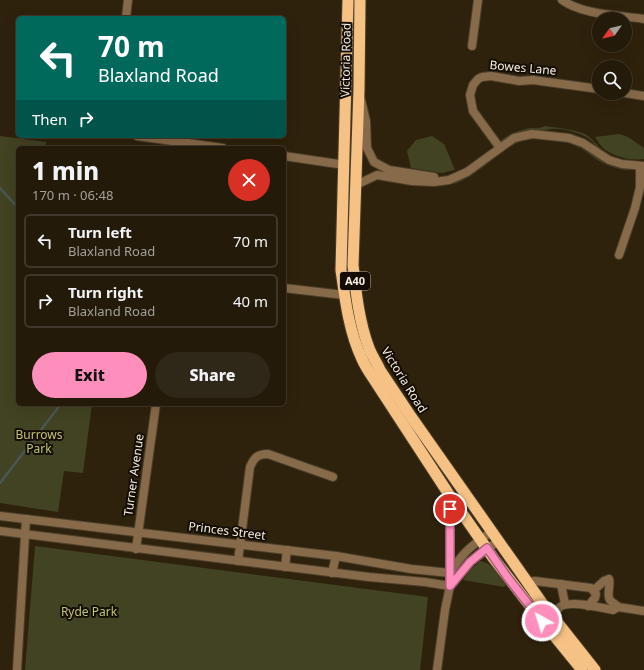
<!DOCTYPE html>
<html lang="en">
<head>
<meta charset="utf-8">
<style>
  body { margin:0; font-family:"Noto Sans",sans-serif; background:#2f2717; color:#f1f3f6; height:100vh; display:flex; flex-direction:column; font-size:15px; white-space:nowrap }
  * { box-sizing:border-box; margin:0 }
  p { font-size:13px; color:#a3a19c }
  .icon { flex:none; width:22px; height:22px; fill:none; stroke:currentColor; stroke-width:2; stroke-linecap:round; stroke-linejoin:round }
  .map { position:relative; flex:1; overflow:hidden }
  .drawer { position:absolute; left:16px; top:146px; width:270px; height:260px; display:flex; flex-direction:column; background:#231a09; border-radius:6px; box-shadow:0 4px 16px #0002,0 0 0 1px #40382a }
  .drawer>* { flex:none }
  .banner { position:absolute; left:16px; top:16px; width:270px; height:122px; border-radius:6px; box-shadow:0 4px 16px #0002,0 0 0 1px #40382a; background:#00695c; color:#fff; overflow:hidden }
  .needle { width:26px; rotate:236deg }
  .buttons { position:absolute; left:592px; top:12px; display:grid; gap:8px }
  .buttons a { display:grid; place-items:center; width:40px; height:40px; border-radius:50%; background:#231a09; box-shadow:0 4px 16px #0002,0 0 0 1px #40382a; font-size:20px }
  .pin { position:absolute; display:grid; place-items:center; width:34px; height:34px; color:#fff; margin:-17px; border:2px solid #fff; border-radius:50%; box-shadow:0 1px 4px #0007 }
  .me { position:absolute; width:44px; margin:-22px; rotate:321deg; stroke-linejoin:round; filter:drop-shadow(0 0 3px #0008) }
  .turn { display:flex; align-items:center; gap:14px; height:84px; padding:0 16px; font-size:18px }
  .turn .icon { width:52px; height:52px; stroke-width:2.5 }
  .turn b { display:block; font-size:28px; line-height:34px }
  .then { display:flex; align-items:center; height:38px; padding:0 16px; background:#0003; gap:8px; font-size:15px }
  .round { display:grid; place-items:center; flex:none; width:42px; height:42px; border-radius:21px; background:#2f2717 }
  .head { display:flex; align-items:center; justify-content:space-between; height:68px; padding:0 16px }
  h1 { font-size:24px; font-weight:800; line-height:30px }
  .action { display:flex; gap:8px; margin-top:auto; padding:8px 16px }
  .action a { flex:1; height:46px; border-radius:24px; background:#fe8ebb; color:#111; font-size:16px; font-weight:800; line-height:46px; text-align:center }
  .action a+a { background:#2f2717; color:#f1f3f6 }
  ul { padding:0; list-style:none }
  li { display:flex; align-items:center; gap:12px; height:54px; margin:0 8px 6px; padding:0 8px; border:2px solid #40382a; border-radius:6px }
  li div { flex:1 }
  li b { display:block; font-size:15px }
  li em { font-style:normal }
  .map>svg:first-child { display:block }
  .green { fill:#424322 }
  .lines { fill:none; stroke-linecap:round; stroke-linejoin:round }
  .stream { stroke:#4b5754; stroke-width:2.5 }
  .minor-casing { stroke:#4b3f2a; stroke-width:10 }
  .tertiary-casing { stroke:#4b3f2a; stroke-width:10 }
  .trunk-casing { stroke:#4b3f2a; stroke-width:13 }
  .minor { stroke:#876a49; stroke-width:8 }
  .tertiary { stroke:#876a49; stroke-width:8 }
  .trunk { stroke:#f6c184; stroke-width:11 }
  .route-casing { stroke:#a55c7a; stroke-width:10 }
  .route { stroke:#fe8ebb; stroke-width:7 }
  .labels { text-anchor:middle; stroke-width:4; stroke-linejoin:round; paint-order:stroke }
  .shield { fill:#130d05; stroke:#b3aa9f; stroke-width:1 }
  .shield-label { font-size:11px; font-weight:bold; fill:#f7eee1 }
  .street-label { font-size:12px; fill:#f7eee1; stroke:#130d05 }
  .park-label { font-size:12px; fill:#c0c573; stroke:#130d05 }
</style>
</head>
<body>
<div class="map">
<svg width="644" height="670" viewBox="0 0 644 670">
  <rect width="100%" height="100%" fill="#2f220c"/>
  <g class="green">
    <path d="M545,126C558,128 573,129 585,134C592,138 595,143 601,149C612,160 629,162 644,162V163C624,162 612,158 596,147C593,135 562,127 551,129C549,129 547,130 545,130C538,131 531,129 523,131C515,133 508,137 501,142L500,141C509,134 519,130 530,128C535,128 540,129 545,126Z"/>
    <path d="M619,134L628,137L644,148V159C630,161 614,157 603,148C600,145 598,141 595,137Z"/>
    <path d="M0,136L46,142L45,148H18V404H92L83,473L64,471L58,512L0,503Z"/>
    <path d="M432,136L444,144L455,170L442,173L411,168L407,151L416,140Z"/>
    <path d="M532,138L562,141L575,144L608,164L631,171C618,169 607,166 596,159C590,155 585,150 578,147C562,139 531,135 515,144C493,155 478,176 454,184L453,183C478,175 493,152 517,141C522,139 527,139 532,138Z"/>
    <path d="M35,546L428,597L420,670H25Z"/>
    <path d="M480,561C493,563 498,575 506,585L504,587L463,580L471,569Z"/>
  </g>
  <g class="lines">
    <g class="stream">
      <path d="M0,188L18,208"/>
      <path d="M0,483L61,404"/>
    </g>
    <defs>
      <g id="minor">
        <path d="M126,18L128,0"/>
        <path d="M472,46L478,0"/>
        <path d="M625,93L644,96"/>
        <path d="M361,100L366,121L367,148L374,162L389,170L434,177"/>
        <path d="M137,136L223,148"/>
        <path d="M500,148L473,111L470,95L473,85L478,79L482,77L491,76L519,81L533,80L599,89"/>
        <path d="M284,156L345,165"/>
        <path d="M356,185L377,175L412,181L434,182L449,180L467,172L514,138L532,134L569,138L583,143L609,160L622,164L644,166"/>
        <path d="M619,255L635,208L640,187V166"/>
        <path d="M284,288L344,295"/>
        <path d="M136,549L156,404"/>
        <path d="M238,561L250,467C254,458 257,454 268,454L333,477"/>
        <path d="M527,582L535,581L591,588L596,594L595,598L588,606"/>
        <path d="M561,584L565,604"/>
        <path d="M594,590L604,581L609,579C611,587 606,594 610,600C612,603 616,604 618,607"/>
        <path d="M556,621C556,617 555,612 558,609C565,598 602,608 613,610L618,607L644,611"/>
        <path d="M17,670L26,519"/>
      </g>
      <g id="tertiary">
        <path d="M562,0C583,15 618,15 644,19"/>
        <path d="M0,516L336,556L411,569L450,573C463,552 471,546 491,532"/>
        <path d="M0,531L369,577L425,582L450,586"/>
        <path d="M285,567L287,550"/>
        <path d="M332,573L336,556"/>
        <path d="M450,586L470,562L498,541"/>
        <path d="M437,670L445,610L450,586V496"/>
      </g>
      <g id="trunk">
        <path d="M348,0L341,270C345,299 349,332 362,359C365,366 369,372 373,378L450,496L494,559L534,611L582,670"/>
        <path d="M360,0L359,89L353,265C356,292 359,322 369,348C372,356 377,363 380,370L412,418L542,603L595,670"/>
      </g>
    </defs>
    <use href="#minor" class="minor-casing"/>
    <use href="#tertiary" class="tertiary-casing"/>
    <use href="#trunk" class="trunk-casing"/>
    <use href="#minor" class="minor"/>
    <use href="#tertiary" class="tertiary"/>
    <use href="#trunk" class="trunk"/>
  </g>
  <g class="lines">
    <defs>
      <path id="route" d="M450,509V586L470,562L487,548L508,578L542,621"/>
    </defs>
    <use href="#route" class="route-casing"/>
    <use href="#route" class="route"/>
  </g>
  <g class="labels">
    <rect class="shield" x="340" y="272" width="30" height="18" rx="3"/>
    <g class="shield-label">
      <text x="355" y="285">A40</text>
    </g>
    <g class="street-label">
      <text transform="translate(346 60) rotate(-89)" y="4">Victoria Road</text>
      <text transform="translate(523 68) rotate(5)" y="4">Bowes Lane</text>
      <text transform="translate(404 380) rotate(58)" y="4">Victoria Road</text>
      <text transform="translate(134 475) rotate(-82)" y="4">Turner Avenue</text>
      <text transform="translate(227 531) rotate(7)" y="4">Princes Street</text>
    </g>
    <g class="park-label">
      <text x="39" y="439">Burrows<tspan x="39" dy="14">Park</tspan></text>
      <text x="89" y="616">Ryde Park</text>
    </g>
  </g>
</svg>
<div class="buttons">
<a><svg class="needle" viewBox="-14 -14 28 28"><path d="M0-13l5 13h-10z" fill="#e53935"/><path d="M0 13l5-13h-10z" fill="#a3a19c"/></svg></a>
<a><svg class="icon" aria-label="search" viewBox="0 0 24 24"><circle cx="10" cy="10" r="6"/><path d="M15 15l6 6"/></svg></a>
</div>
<div class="pin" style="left:450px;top:509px;background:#d93025"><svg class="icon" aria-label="arrive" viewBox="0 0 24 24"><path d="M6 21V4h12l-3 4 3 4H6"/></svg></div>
<svg class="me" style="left:542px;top:621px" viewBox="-20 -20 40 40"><circle r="17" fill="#fe8ebb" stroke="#fff" stroke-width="3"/><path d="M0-11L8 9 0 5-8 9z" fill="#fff"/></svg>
<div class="banner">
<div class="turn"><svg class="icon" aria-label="left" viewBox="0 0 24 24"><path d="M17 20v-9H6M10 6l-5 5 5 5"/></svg><div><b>70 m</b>Blaxland Road</div></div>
<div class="then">Then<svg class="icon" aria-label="right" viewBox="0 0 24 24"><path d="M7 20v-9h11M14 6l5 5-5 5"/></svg></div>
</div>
<section class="drawer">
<div class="head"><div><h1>1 min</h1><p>170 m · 06:48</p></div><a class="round" style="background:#d93025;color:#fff"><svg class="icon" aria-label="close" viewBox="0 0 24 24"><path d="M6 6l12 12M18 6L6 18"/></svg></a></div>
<ul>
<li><svg class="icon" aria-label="left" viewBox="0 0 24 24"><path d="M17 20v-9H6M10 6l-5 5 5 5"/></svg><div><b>Turn left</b><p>Blaxland Road</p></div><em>70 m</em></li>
<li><svg class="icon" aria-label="right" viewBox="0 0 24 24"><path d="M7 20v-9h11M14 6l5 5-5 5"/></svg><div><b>Turn right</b><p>Blaxland Road</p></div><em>40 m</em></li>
</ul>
<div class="action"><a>Exit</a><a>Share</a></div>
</section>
</div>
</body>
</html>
